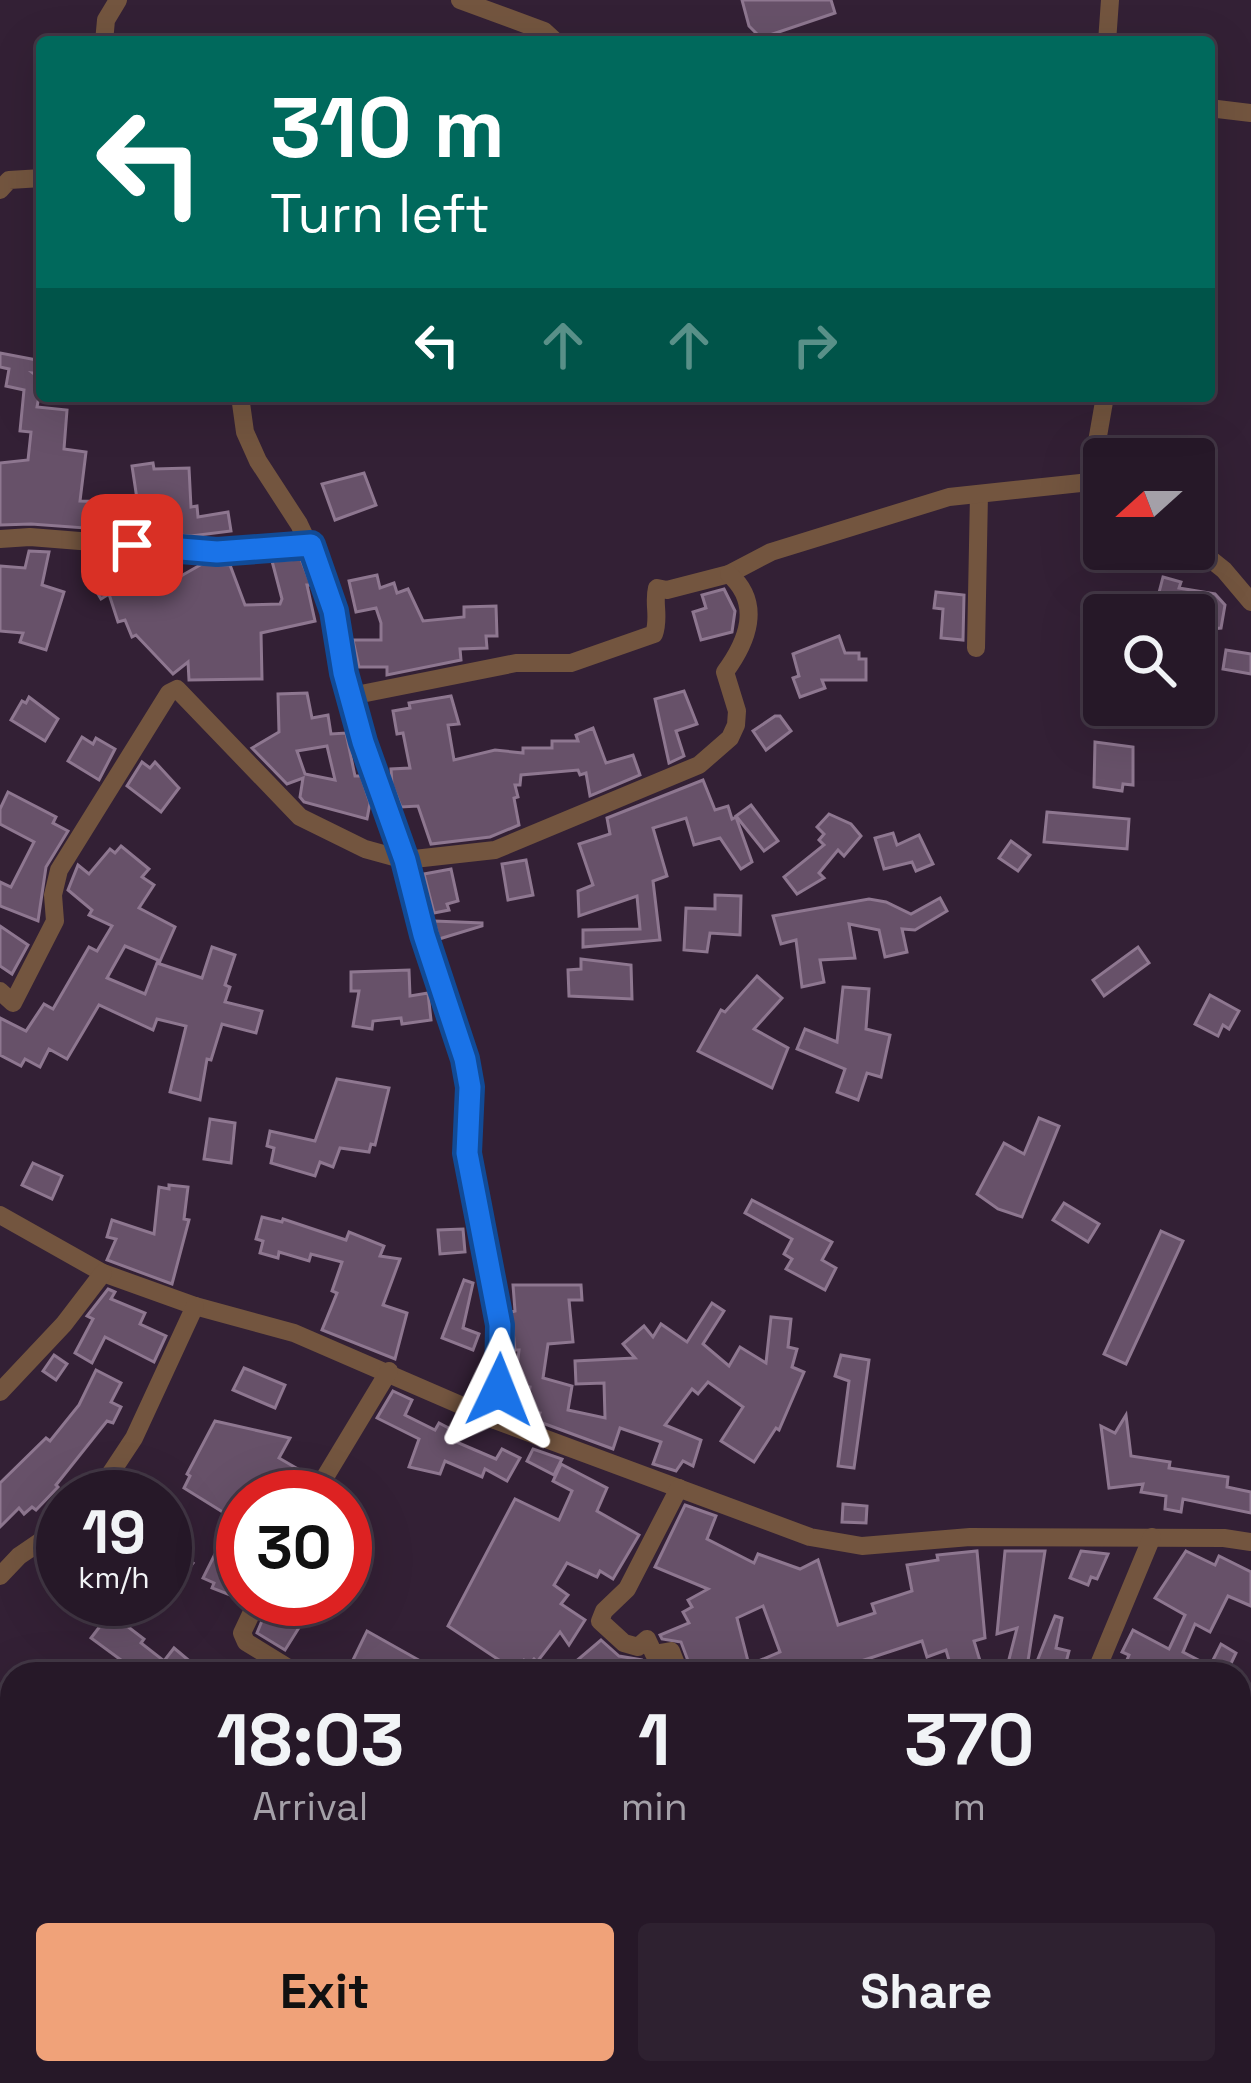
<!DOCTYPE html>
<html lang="en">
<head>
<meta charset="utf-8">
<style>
  body { margin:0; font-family:"Space Grotesk",sans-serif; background:#2e2130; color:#f1f3f6; height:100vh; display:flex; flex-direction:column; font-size:45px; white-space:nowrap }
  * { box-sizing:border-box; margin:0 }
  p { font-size:39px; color:#a4a0a8 }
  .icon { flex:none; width:66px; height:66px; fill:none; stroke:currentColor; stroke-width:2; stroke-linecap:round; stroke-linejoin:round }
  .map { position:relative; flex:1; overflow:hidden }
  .side { position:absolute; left:0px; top:1662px; width:1251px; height:423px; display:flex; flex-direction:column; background:#261828; border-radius:36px 36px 0 0; box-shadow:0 12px 48px #0002,0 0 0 3px #423745 }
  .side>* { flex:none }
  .top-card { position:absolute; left:36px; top:36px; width:1179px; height:366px; border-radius:12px; box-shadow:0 12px 48px #0002,0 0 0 3px #423745; background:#00695c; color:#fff; overflow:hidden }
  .needle { width:78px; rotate:249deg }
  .controls { position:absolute; left:1083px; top:438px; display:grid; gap:24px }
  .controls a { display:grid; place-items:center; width:132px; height:132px; border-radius:12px; background:#261828; box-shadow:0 12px 48px #0002,0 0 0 3px #423745; font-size:60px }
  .speed { position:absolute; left:36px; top:1470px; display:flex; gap:24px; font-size:60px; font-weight:700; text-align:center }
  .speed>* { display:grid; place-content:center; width:156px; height:156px; border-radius:50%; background:#261828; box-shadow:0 12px 48px #0002,0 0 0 3px #423745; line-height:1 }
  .speed small { font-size:30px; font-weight:400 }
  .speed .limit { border:18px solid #d22; background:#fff; color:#111 }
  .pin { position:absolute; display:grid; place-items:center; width:102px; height:102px; color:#fff; margin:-51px; border-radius:24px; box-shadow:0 6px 18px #0006 }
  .me { position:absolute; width:132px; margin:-66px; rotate:2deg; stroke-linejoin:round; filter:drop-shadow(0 0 9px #0008) }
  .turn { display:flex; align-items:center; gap:42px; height:252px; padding:0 36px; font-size:54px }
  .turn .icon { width:156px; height:156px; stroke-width:2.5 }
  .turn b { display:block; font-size:84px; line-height:102px }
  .lanes { display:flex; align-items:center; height:114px; padding:0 36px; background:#0003; justify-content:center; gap:60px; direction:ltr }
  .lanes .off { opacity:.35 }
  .eta { display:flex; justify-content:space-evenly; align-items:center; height:204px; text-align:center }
  .eta b { font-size:72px; font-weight:600; line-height:84px }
  .button { display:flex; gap:24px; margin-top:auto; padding:24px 36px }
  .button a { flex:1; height:138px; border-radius:12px; background:#f0a279; color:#111; font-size:48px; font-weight:600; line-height:138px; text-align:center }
  .button a+a { background:#2e2130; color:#f1f3f6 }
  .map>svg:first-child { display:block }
  .building { fill:#675169; stroke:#8e7790; stroke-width:3; fill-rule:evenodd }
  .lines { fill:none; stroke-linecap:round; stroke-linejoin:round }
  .minor { stroke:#73553f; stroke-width:18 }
  .route-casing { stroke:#114b97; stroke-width:30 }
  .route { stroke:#1a73e8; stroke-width:21 }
</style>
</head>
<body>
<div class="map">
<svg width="1251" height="2083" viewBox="0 0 1251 2083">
  <rect width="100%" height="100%" fill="#332035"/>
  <g class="building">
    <path d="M742,0H831L835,13L761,38L749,26Z"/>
    <path d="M0,353L42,361V374L33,373L42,380L37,407L67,410L64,449L86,452L80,501L113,502L112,530L31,524L0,525V463L28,460L31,432L20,431L24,390L6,386L9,369L0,367Z"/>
    <path d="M153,463L154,469L189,468L191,507L197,506L198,517L228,512L231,531L191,536L142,532L132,466Z"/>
    <path d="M364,473L376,505L335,520L322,484Z"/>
    <path d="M29,551L49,552L42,585L64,592L46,650L20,642L23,633L0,631V566L25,568Z"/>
    <path d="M301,559L311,585H307L315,621L261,633L262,679L189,680L188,662L173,674L136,635L132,637L125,620L118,622L109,594L101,599L88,577L118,561H160V588L202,564L230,565L245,605L280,604L282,599L272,561Z"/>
    <path d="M377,575L380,588L394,583L397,593L408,589L423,621L464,617V607L496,606L497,636H486L487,648L460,649L461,660L387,675V667H359L353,640H381V623L376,608L356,612L349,581Z"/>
    <path d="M1163,577L1181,582L1179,588L1215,594L1225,605L1221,628L1199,630V615L1154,612Z"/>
    <path d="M724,589L735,611L732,632L701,640L693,612L706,608L702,595Z"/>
    <path d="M936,592L964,595L963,640L941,638L943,609L934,608Z"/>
    <path d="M839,636L845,653H859V659H866V680H822L825,688L800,697L793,678L799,676L793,654Z"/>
    <path d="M1226,650L1251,654V674L1223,669Z"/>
    <path d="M1194,683L1214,686L1211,710L1194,707Z"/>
    <path d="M684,691L697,724L676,731L684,756L669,763L655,699Z"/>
    <path d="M307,693L312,718L328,715L331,734L346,733L355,776H361L370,803L367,819L304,802L300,797L303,778L287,784L252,748L279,732L278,694ZM327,746L335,780L305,774L297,751Z"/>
    <path d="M451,696L459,724L448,725L454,760L495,750L523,753V748H552V741H578L576,735L593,728L606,763L633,755L640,775L590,796L586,773L580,775L578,770L521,775L520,785H515L518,797L514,798L519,825L490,837L431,844L418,806L401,807L392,784L391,769L410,768L403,733L397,734L393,711L410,708L409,703Z"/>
    <path d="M29,697L58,719L45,741L11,720L22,701L26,703Z"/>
    <path d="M775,716H780L791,731L766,750L753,731Z"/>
    <path d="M82,737L93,744L96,738L115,749L99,780L68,761Z"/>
    <path d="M1095,742L1133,747V785L1123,784L1122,791L1094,787Z"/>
    <path d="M142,762L150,768L155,762L179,788L161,812L127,786Z"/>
    <path d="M703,780L715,810L728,806L732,819L736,817L752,862L741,869L720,838L694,845L686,818L653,828L667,876L653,881L660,940L583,947V930L640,929L637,896L579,916L578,891L593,885L579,844L610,834L607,818Z"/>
    <path d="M8,792L56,817L53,823L68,831L46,867L38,921L0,906V882L11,887L34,842L0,824V809Z"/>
    <path d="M751,805L778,841L764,851L736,816Z"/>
    <path d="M1047,812L1129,819L1127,849L1044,842Z"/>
    <path d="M829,814L851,824L861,836L844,856L838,850L819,873L824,878L797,894L784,877L824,845L819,840L824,834L817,827Z"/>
    <path d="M893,833L897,845L919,835L933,864L916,871L912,862L884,869L875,838Z"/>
    <path d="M1011,841L1030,855L1018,871L999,858Z"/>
    <path d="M121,846L149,869L142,877L154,885L139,908L175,927L160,961L125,946L107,978L145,994L157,963L202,978L212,947L235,955L225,985L230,987L225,1002L262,1011L256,1033L222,1024L211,1060L207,1059L200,1100L170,1092L186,1026L157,1019L153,1030L99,1005L67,1059L49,1049L40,1067L25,1059L21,1066L0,1055V1018L26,1031L44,1004L53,1009L89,947L97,951L112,926L89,915L92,910L68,890L78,865L89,874L110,849L115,853Z"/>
    <path d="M526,860L533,895L508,900L502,864Z"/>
    <path d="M451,869L458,901L447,904L449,910L434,913L424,874Z"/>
    <path d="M715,895L741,896L740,935L710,933L707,952L684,950L686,908L715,909Z"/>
    <path d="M940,898L947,911L915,930L902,929L907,952L885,957L879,930L849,924L855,958L820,960L824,982L802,987L796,940L781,944L773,916L869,899L886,902L911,914Z"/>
    <path d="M434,921L482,923V926L439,939Z"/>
    <path d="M0,926L28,945L12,974L0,966Z"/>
    <path d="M1138,947L1149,963L1104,996L1093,980Z"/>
    <path d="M581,959L631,965L632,999L569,996L568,970L581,969Z"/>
    <path d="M409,970L410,996L428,993L431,1020L402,1024L401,1018L373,1021L372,1029L353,1026L359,991H351V972Z"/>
    <path d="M757,976L782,998L754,1029L788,1048L772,1088L698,1051L721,1010L725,1012Z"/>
    <path d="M843,987L869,989L866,1029L890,1035L881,1077L867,1073L858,1100L837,1092L845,1069L797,1049L805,1029L837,1042Z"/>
    <path d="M1210,995L1239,1011L1229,1029L1223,1025L1218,1036L1195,1024Z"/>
    <path d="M337,1079L389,1088L375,1145L371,1144L369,1152L340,1148L333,1167L320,1162L315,1176L271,1163L274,1148L267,1146L270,1131L315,1141Z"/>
    <path d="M1039,1118L1059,1126L1022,1217L998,1209L977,1194L1004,1143L1024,1154Z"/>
    <path d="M210,1119L235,1123L231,1163L204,1159Z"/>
    <path d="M33,1163L62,1176L52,1199L22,1185Z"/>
    <path d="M169,1185L188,1187L184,1219L189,1220L172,1284L107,1260L116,1239L107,1237L112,1220L154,1234L159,1187L169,1189Z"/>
    <path d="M752,1200L832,1242L822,1260L836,1268L825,1290L786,1269L792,1259L784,1254L792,1239L745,1213Z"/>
    <path d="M1064,1203L1099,1224L1088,1242L1053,1220Z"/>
    <path d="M262,1217L282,1222L283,1219L346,1240L349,1232L384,1246L380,1256L400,1259L383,1305L407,1313L395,1359L322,1330L337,1293L332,1291L342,1262L311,1254L309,1261L279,1252L278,1258L260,1253L263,1241L256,1239Z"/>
    <path d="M463,1229L465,1252L440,1254L438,1230Z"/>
    <path d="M1161,1231L1183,1241L1126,1364L1104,1354Z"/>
    <path d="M464,1280L473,1283L463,1328L479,1334L473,1350L442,1338Z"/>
    <path d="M513,1285H581L582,1300H569L573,1342L548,1344L543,1378L572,1386L568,1410L605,1418L604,1383L576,1384L575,1361L635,1358L623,1344L644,1326L653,1337L661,1324L687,1342L712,1303L724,1311L703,1344L729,1366L740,1347L766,1363L771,1317L791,1319L788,1347L797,1349L792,1367L804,1372L779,1430L776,1428L754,1462L721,1441L743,1407L708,1382L698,1394L692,1389L665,1425L701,1440L693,1466L683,1461L676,1471L653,1464L661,1442L620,1428L613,1449L537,1421L540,1413L526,1411L530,1387L515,1385L519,1350H515L511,1312L515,1311Z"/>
    <path d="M108,1289L115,1292L111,1299L145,1313L140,1324L166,1336L154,1362L105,1337L92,1363L75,1353L93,1319L87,1316Z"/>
    <path d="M54,1355L67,1364L56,1380L43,1371Z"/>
    <path d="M841,1355L869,1360L854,1468L838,1466L849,1381L835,1376Z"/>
    <path d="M244,1368L285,1385L275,1408L233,1390Z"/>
    <path d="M96,1370L121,1383L111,1402L121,1407L113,1423L107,1421L56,1485L58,1487L36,1510L32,1507L24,1514L19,1508L0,1527V1483L46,1438L50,1441L79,1405Z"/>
    <path d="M393,1391L412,1400L405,1415L435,1430L439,1423L458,1433L454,1441L496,1459L502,1449L520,1458L507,1481L485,1469L482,1477L445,1461L440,1474L409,1467L419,1439L377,1418Z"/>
    <path d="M1126,1415L1131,1456L1170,1462L1169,1468L1228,1477L1227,1487L1251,1492V1513L1183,1499L1181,1512L1165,1509L1166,1496L1141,1492L1143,1484L1109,1488L1101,1426L1115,1433Z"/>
    <path d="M215,1421L290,1438L279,1458L310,1476L298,1497H243L234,1519L184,1488L190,1476L187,1474Z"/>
    <path d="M533,1449L562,1459L554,1475L527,1461Z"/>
    <path d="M561,1464L607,1488L597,1511L639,1535L613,1579L600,1571L597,1577L567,1563L554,1585L568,1595L561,1604L585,1620L569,1645L560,1632L537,1662L534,1659L530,1664L524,1660L514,1674H492L499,1660L448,1626L515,1499L559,1520L572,1491L553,1481Z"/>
    <path d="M843,1504L867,1506L866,1523L842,1522Z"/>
    <path d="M685,1505L716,1516L707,1539L754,1563L758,1554L800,1569L818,1560L838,1625L875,1613L872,1604L912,1591L907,1565L938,1560L937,1555L977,1551L985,1638L974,1641L984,1674H953L946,1650L927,1657L922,1641L852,1664L856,1674H693L681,1642L662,1639L660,1635L689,1623L683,1612L692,1607L688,1600L708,1589L655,1567ZM763,1606L780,1652L749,1665L737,1618Z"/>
    <path d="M222,1540L243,1551V1600L212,1588L214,1583L203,1578Z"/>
    <path d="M165,1542L193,1563L175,1587L165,1579Z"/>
    <path d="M1005,1551H1045L1026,1674L1006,1671L1017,1628L997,1634Z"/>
    <path d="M1081,1551L1108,1554L1097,1579L1091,1577L1088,1585L1070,1578Z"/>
    <path d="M1186,1551L1215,1565L1219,1556L1251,1572V1606L1228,1596L1210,1632L1195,1624L1183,1652L1210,1666L1221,1644L1236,1653L1226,1674H1121L1129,1655L1122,1652L1133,1630L1169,1649L1185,1615L1155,1598Z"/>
    <path d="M271,1599H317L285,1650L257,1633Z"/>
    <path d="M110,1613L144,1639L141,1643L164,1661L174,1648L205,1674H140L91,1638Z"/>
    <path d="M1055,1616L1062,1618L1056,1648L1069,1651L1063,1674H1032Z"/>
    <path d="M367,1631L424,1663L418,1674H404L385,1664L380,1674H367L350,1666Z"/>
    <path d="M601,1640L619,1656L642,1660L649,1666H662L665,1674H561Z"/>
  </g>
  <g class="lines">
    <g class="minor">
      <path d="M460,0L544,31L556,42"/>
      <path d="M104,42L106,20L118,0"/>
      <path d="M1107,42L1110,0"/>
      <path d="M1209,108L1251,113"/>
      <path d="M0,190L9,180L42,178"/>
      <path d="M240,396L245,432L258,461L299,524L325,579L363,742L405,860L424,935L465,1059L469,1087L467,1153L500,1325L502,1361L495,1420"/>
      <path d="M1090,482L1105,396"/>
      <path d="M0,539L30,537L217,552L311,545"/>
      <path d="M1194,546L1224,570L1251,602"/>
      <path d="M976,648L979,494"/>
      <path d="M351,696L516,663H571L654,634C660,617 653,604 657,588L667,590L729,574L771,552L949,497L1090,482L1104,490"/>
      <path d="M0,991L13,1003L55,921L53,895L59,870L169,693L177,689L300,817L365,849L405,860L495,850L699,765L730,738L736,725L737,711L725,672C747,642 763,604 729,574"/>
      <path d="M0,1215L103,1273L195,1306L294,1333L495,1420L810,1537L862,1546L970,1537L1224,1538L1251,1542"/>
      <path d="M0,1392L64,1324L103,1273"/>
      <path d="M679,1488L627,1589L604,1611L600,1621L624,1643L638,1647L647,1639L654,1654L671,1651L680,1674"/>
      <path d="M95,1497L134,1438L195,1306"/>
      <path d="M313,1497L389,1371"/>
      <path d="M0,1576L19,1556L63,1526"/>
      <path d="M258,1599L242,1633L246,1642L298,1674"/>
      <path d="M1095,1674L1152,1537"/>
      <path d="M0,1838L12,1822"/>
      <path d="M0,2040L16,2083"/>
      <path d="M1239,2041L1251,2051"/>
      <path d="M711,2073L720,2083"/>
      <path d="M767,2073V2083"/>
      <path d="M941,2083L948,2073"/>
    </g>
  </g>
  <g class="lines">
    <defs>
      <path id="route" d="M132,545L217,552L311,545L334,611L344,673L363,742L405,860L424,935L465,1059L470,1087L467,1153L500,1325L499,1390"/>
    </defs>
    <use href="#route" class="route-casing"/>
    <use href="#route" class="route"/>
  </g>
</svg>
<div class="controls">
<a><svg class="needle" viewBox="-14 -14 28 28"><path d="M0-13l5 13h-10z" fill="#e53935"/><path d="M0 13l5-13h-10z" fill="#a4a0a8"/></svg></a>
<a><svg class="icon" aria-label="search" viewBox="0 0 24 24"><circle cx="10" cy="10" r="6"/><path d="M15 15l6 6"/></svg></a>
</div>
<div class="speed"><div>19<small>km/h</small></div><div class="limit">30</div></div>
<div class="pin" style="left:132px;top:545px;background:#d93025"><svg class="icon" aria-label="arrive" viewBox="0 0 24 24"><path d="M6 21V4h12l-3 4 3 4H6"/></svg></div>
<svg class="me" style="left:499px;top:1390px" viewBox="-20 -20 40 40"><path d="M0-17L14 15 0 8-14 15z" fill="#1a73e8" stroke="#fff" stroke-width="4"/></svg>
<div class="top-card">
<div class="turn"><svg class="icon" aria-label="left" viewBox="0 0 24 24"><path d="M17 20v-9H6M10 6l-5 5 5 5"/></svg><div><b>310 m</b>Turn left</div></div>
<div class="lanes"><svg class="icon" aria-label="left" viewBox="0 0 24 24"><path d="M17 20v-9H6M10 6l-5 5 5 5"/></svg><svg class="icon off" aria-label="ahead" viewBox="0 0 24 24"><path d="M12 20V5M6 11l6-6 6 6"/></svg><svg class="icon off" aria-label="ahead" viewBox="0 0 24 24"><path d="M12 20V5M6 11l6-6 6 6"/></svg><svg class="icon off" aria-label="right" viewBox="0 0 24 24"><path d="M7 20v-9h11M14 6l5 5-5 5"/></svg></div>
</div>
<section class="side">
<div class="eta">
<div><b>18:03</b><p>Arrival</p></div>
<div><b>1</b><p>min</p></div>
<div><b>370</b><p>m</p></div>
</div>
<div class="button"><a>Exit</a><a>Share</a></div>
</section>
</div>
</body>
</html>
